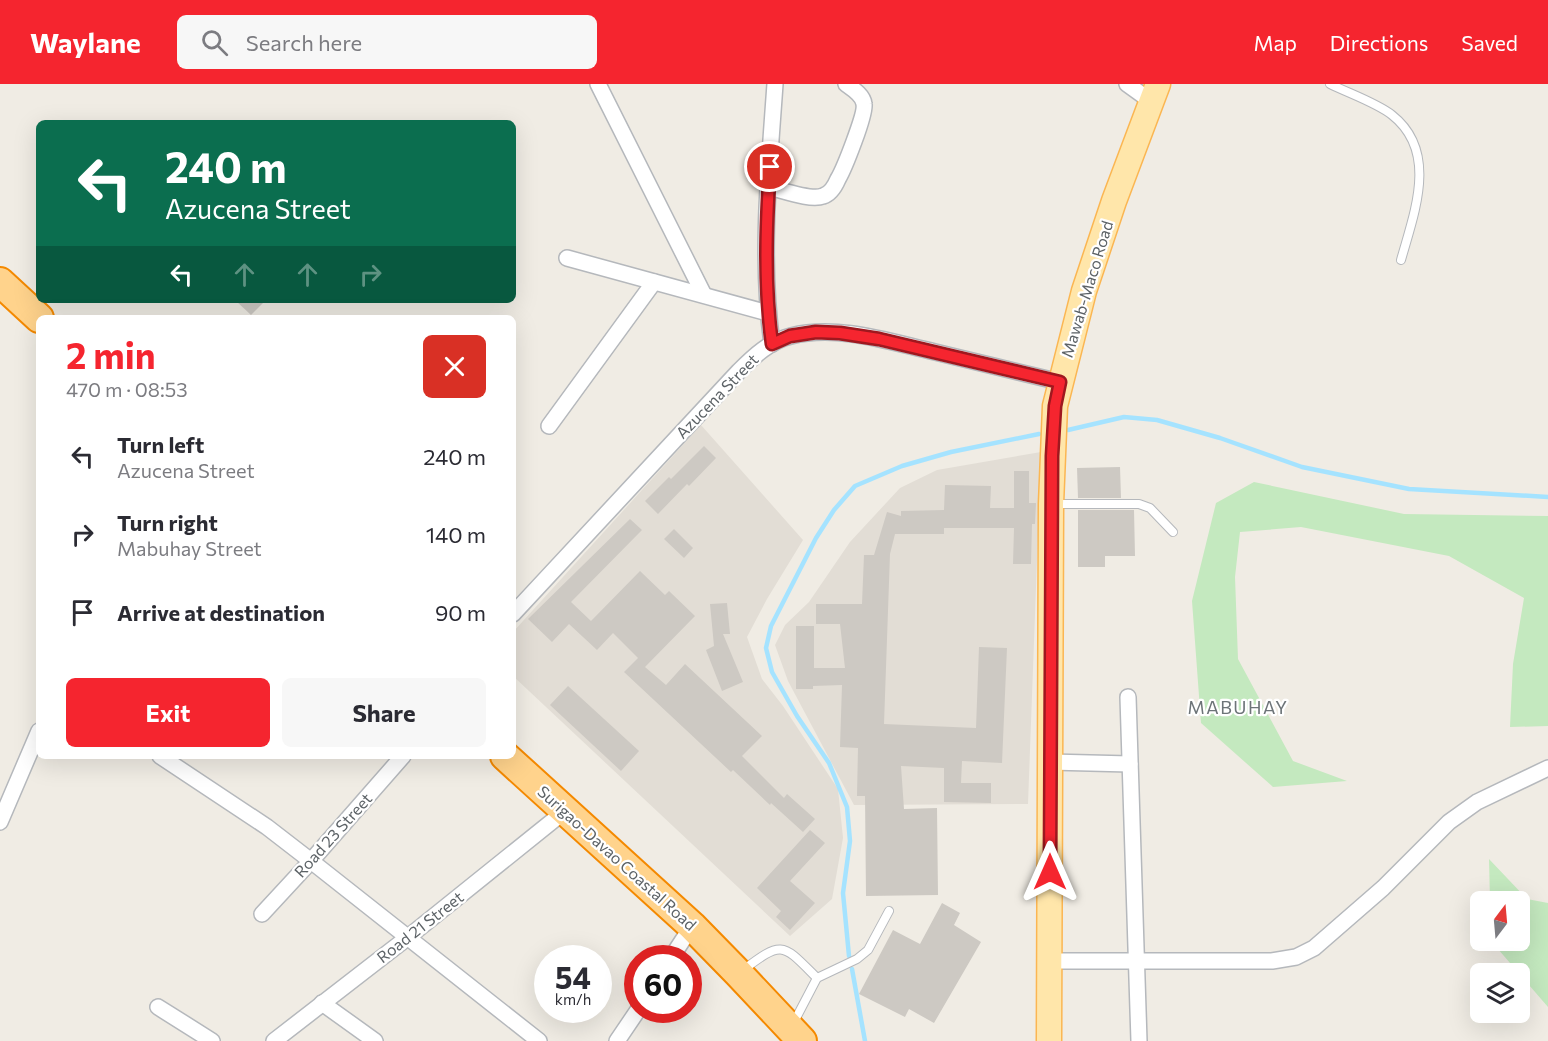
<!DOCTYPE html>
<html lang="en">
<head>
<meta charset="utf-8">
<style>
  body { margin:0; font-family:Commissioner,sans-serif; background:#f7f7f7; color:#2b2b33; height:100vh; display:flex; flex-direction:column; font-size:22px; white-space:nowrap }
  * { box-sizing:border-box; margin:0 }
  p { font-size:20px; color:#7c7c81 }
  .icon { flex:none; width:33px; height:33px; fill:none; stroke:currentColor; stroke-width:2; stroke-linecap:round; stroke-linejoin:round }
  .map { position:relative; flex:1; overflow:hidden }
  .panel { position:absolute; left:36px; top:231px; width:480px; height:444px; display:flex; flex-direction:column; background:#fff; border-radius:9px; box-shadow:0 6px 24px #0002 }
  .panel>* { flex:none }
  .banner { position:absolute; left:36px; top:36px; width:480px; height:183px; border-radius:9px; box-shadow:0 6px 24px #0002; background:#0b6e4f; color:#fff; overflow:hidden }
  .needle { width:39px; rotate:16deg }
  .buttons { position:absolute; left:1470px; top:807px; display:grid; gap:12px }
  .buttons a { display:grid; place-items:center; width:60px; height:60px; border-radius:9px; background:#fff; box-shadow:0 6px 24px #0002; font-size:30px }
  .speed { position:absolute; left:534px; top:861px; display:flex; gap:12px; font-size:30px; font-weight:700; text-align:center }
  .speed>* { display:grid; place-content:center; width:78px; height:78px; border-radius:50%; background:#fff; box-shadow:0 6px 24px #0002; line-height:1 }
  .speed small { font-size:15px; font-weight:400 }
  .speed .limit { border:9px solid #d22; background:#fff; color:#111 }
  .pin { position:absolute; display:grid; place-items:center; width:51px; height:51px; color:#fff; margin:-26px; border:3px solid #fff; border-radius:50%; box-shadow:0 2px 6px #0007 }
  .me { position:absolute; width:66px; margin:-33px; rotate:0deg; stroke-linejoin:round; filter:drop-shadow(0 0 4px #0008) }
  .turn { display:flex; align-items:center; gap:21px; height:126px; padding:0 30px; font-size:27px }
  .turn .icon { width:78px; height:78px; stroke-width:2.5 }
  .turn b { display:block; font-size:42px; line-height:51px }
  .lanes { display:flex; align-items:center; height:57px; padding:0 30px; background:#0003; justify-content:center; gap:30px; direction:ltr }
  .lanes .off { opacity:.35 }
  .round { display:grid; place-items:center; flex:none; width:63px; height:63px; border-radius:9px; background:#f7f7f7 }
  .overview { display:flex; align-items:center; justify-content:space-between; height:102px; padding:0 30px }
  h1 { font-size:36px; font-weight:700; line-height:45px; color:#f5252f }
  .cta { display:flex; gap:12px; margin-top:auto; padding:12px 30px }
  .cta a { flex:1; height:69px; border-radius:9px; background:#f5252f; color:#fff; font-size:24px; font-weight:700; line-height:69px; text-align:center }
  .cta a+a { background:#f7f7f7; color:#2b2b33 }
  ul { padding:0; list-style:none }
  li { display:flex; align-items:center; gap:18px; height:78px; padding:0 30px }
  li div { flex:1 }
  li b { display:block; font-size:22px }
  li em { font-style:normal }
  header { display:flex; align-items:center; gap:36px; box-sizing:border-box; height:84px; padding:0 30px; background:#f5252f; color:#fff }
  header strong { font-size:28px }
  nav { display:flex; gap:33px; margin-inline-start:auto; font-size:21px }
  .search { width:420px; height:54px; background:#f7f7f7; display:flex; align-items:center; gap:15px; box-sizing:border-box; padding:0 21px; border-radius:9px; color:#7c7c81; font-size:22px }
  .map>svg:first-child { display:block }
  .education { fill:#e2ddd5 }
  .green { fill:#c4e9bf }
  .lines { fill:none; stroke-linecap:round; stroke-linejoin:round }
  .stream { stroke:#a5e3ff; stroke-width:4.5 }
  .building { fill:#cdc9c3 }
  .lane-casing { stroke:#b5b8bc; stroke-width:10 }
  .street-casing { stroke:#b5b8bc; stroke-width:18 }
  .primary-casing { stroke:#fbb652; stroke-width:27 }
  .highway-casing { stroke:#f48900; stroke-width:32 }
  .lane { stroke:#fff; stroke-width:8 }
  .street { stroke:#fff; stroke-width:15 }
  .primary { stroke:#ffe6aa; stroke-width:24 }
  .highway { stroke:#ffd38c; stroke-width:28 }
  .route-casing { stroke:#9f181f; stroke-width:15 }
  .route { stroke:#f5252f; stroke-width:10 }
  .labels { text-anchor:middle; stroke-width:4.5; stroke-linejoin:round; paint-order:stroke }
  .street-label { font-size:16px; fill:#5c6266; stroke:#fff }
  .neighbourhood-label { font-size:18px; letter-spacing:1.5px; fill:#6d7478; stroke:#fff }
</style>
</head>
<body>
<header>
<strong>Waylane</strong>
<div class="search"><svg class="icon" aria-label="search" viewBox="0 0 24 24"><circle cx="10" cy="10" r="6"/><path d="M15 15l6 6"/></svg>Search here</div>
<nav><a>Map</a><a>Directions</a><a>Saved</a></nav>
</header>
<div class="map">
<svg width="1548" height="957" viewBox="0 0 1548 957">
  <rect width="100%" height="100%" fill="#f0ece4"/>
  <g class="education">
    <path d="M701,341L803,456L767,515L747,553L762,595L783,622L838,705L843,754L832,815L790,852L513,592V548Z"/>
    <path d="M1041,368L1028,720L854,721L788,597L775,561L785,541L809,518L850,458L900,404L937,386Z"/>
  </g>
  <g class="green">
    <path d="M1254,398L1404,430L1548,432V642L1510,643L1513,580L1524,514L1449,472L1301,443L1240,448L1235,493L1238,575L1293,677L1347,697L1273,703L1201,639L1192,517L1216,419Z"/>
    <path d="M1489,775L1527,815L1548,819V923L1491,857L1520,856V818L1490,817Z"/>
  </g>
  <g class="lines">
    <g class="stream">
      <path d="M1068,346L1124,333L1157,336L1220,354L1302,383L1409,405L1548,413"/>
      <path d="M849,872L843,809L850,757L847,723L829,679L797,632L772,588L766,564L771,542L816,454L834,426L855,402L902,382L951,368L1039,350"/>
      <path d="M852,885L865,957"/>
    </g>
  </g>
  <g class="building">
    <path d="M235,216H266L251,231Z"/>
    <path d="M704,362L716,374L689,402L687,400L658,430L645,417L669,393L671,395Z"/>
    <path d="M1120,383L1121,414H1078L1077,384Z"/>
    <path d="M1014,387H1029V419H1036L1035,440H1032L1031,480H1013L1014,444H944V450H895L890,470L884,640L976,644L979,563L1007,564L1002,679L962,677L961,699H991V719L944,718V684L901,682L904,725L937,724L938,811L866,812L865,712H857L858,664L840,663L842,601L813,602V605H796V542H814V584H845L840,540H816V520H862L864,471H874L887,428L901,432V427L944,426L945,401L991,402L990,424H1014Z"/>
    <path d="M1078,426H1134L1135,472H1105V483H1078Z"/>
    <path d="M630,435L642,446L571,518L591,537L640,487L665,511L669,507L695,532L645,583L666,601L685,580L762,652L742,672L784,714L787,710L815,735L803,748L771,719L770,721L733,686L731,688L624,588L638,574L613,549L597,566L569,540L552,558L528,535Z"/>
    <path d="M674,445L693,464L684,474L664,455Z"/>
    <path d="M727,519L730,550H723L743,598L722,607L706,566L714,562L710,520Z"/>
    <path d="M568,602L639,667L621,687L550,621Z"/>
    <path d="M810,746L825,759L790,797L815,819L790,846L776,833L781,827L757,804Z"/>
    <path d="M942,819L960,829L954,841L981,858L934,939L909,925L905,933L859,910L893,846L920,860Z"/>
  </g>
  <g class="lines">
    <defs>
      <g id="lane">
        <path d="M1330,0C1348,9 1377,19 1392,31C1439,68 1414,129 1401,176"/>
        <path d="M1055,420H1139L1150,424L1173,448"/>
        <path d="M743,886C783,856 782,859 817,894"/>
        <path d="M794,938L817,894L857,875L868,866L889,827"/>
      </g>
      <g id="street">
        <path d="M598,0L704,211"/>
        <path d="M1127,0L1152,18"/>
        <path d="M768,103C782,106 811,117 823,112C830,110 835,102 838,95C844,85 866,30 864,20C863,11 853,5 846,0"/>
        <path d="M567,174L768,229"/>
        <path d="M772,260C760,174 769,86 775,0"/>
        <path d="M549,342L654,198"/>
        <path d="M513,530L739,287C754,272 770,257 791,252C838,240 890,258 935,268C977,278 1018,288 1060,298"/>
        <path d="M1128,613L1139,957"/>
        <path d="M160,672L267,743L311,777L539,957"/>
        <path d="M1050,678L1130,680"/>
        <path d="M0,738L39,647"/>
        <path d="M262,830L311,777L403,672"/>
        <path d="M671,874L692,842"/>
        <path d="M1049,877H1272L1296,873L1314,864L1383,804L1449,738L1477,718L1548,684"/>
        <path d="M322,919L375,957"/>
        <path d="M158,923L212,957"/>
        <path d="M274,957L407,854L565,727"/>
        <path d="M617,957L638,926"/>
      </g>
      <path id="primary" d="M1049,957L1051,420L1055,322L1084,207L1114,117L1158,0"/>
      <g id="highway">
        <path d="M0,198L39,234"/>
        <path d="M505,672L692,842L738,889L802,957"/>
      </g>
    </defs>
    <use href="#lane" class="lane-casing"/>
    <use href="#street" class="street-casing"/>
    <use href="#primary" class="primary-casing"/>
    <use href="#highway" class="highway-casing"/>
    <use href="#lane" class="lane"/>
    <use href="#street" class="street"/>
    <use href="#primary" class="primary"/>
    <use href="#highway" class="highway"/>
  </g>
  <g class="lines">
    <defs>
      <path id="route" d="M770,83C766,142 764,201 772,260L790,252L816,248L840,249L879,255L1060,298L1055,322L1052,372L1050,788"/>
    </defs>
    <use href="#route" class="route-casing"/>
    <use href="#route" class="route"/>
  </g>
  <g class="labels">
    <g class="street-label">
      <text transform="translate(1087 205) rotate(-73)" y="6">Mawab-Maco Road</text>
      <text transform="translate(717 312) rotate(-46)" y="6">Azucena Street</text>
      <text transform="translate(333 751) rotate(-48)" y="6">Road 23 Street</text>
      <text transform="translate(617 774) rotate(42)" y="6">Surigao-Davao Coastal Road</text>
      <text transform="translate(420 843) rotate(-38)" y="6">Road 21 Street</text>
    </g>
    <g class="neighbourhood-label">
      <text x="1238" y="630">MABUHAY</text>
    </g>
  </g>
</svg>
<div class="buttons">
<a><svg class="needle" viewBox="-14 -14 28 28"><path d="M0-13l5 13h-10z" fill="#e53935"/><path d="M0 13l5-13h-10z" fill="#7c7c81"/></svg></a>
<a><svg class="icon" aria-label="layers" viewBox="0 0 24 24"><path d="M12 4l9 5-9 5-9-5zM3 14l9 5 9-5"/></svg></a>
</div>
<div class="speed"><div>54<small>km/h</small></div><div class="limit">60</div></div>
<div class="pin" style="left:770px;top:83px;background:#d93025"><svg class="icon" aria-label="arrive" viewBox="0 0 24 24"><path d="M6 21V4h12l-3 4 3 4H6"/></svg></div>
<svg class="me" style="left:1050px;top:788px" viewBox="-20 -20 40 40"><path d="M0-17L14 15 0 8-14 15z" fill="#f5252f" stroke="#fff" stroke-width="4"/></svg>
<div class="banner">
<div class="turn"><svg class="icon" aria-label="left" viewBox="0 0 24 24"><path d="M17 20v-9H6M10 6l-5 5 5 5"/></svg><div><b>240 m</b>Azucena Street</div></div>
<div class="lanes"><svg class="icon" aria-label="left" viewBox="0 0 24 24"><path d="M17 20v-9H6M10 6l-5 5 5 5"/></svg><svg class="icon off" aria-label="ahead" viewBox="0 0 24 24"><path d="M12 20V5M6 11l6-6 6 6"/></svg><svg class="icon off" aria-label="ahead" viewBox="0 0 24 24"><path d="M12 20V5M6 11l6-6 6 6"/></svg><svg class="icon off" aria-label="right" viewBox="0 0 24 24"><path d="M7 20v-9h11M14 6l5 5-5 5"/></svg></div>
</div>
<section class="panel">
<div class="overview"><div><h1>2 min</h1><p>470 m · 08:53</p></div><a class="round" style="background:#d93025;color:#fff"><svg class="icon" aria-label="close" viewBox="0 0 24 24"><path d="M6 6l12 12M18 6L6 18"/></svg></a></div>
<ul>
<li><svg class="icon" aria-label="left" viewBox="0 0 24 24"><path d="M17 20v-9H6M10 6l-5 5 5 5"/></svg><div><b>Turn left</b><p>Azucena Street</p></div><em>240 m</em></li>
<li><svg class="icon" aria-label="right" viewBox="0 0 24 24"><path d="M7 20v-9h11M14 6l5 5-5 5"/></svg><div><b>Turn right</b><p>Mabuhay Street</p></div><em>140 m</em></li>
<li><svg class="icon" aria-label="arrive" viewBox="0 0 24 24"><path d="M6 21V4h12l-3 4 3 4H6"/></svg><div><b>Arrive at destination</b></div><em>90 m</em></li>
</ul>
<div class="cta"><a>Exit</a><a>Share</a></div>
</section>
</div>
</body>
</html>
